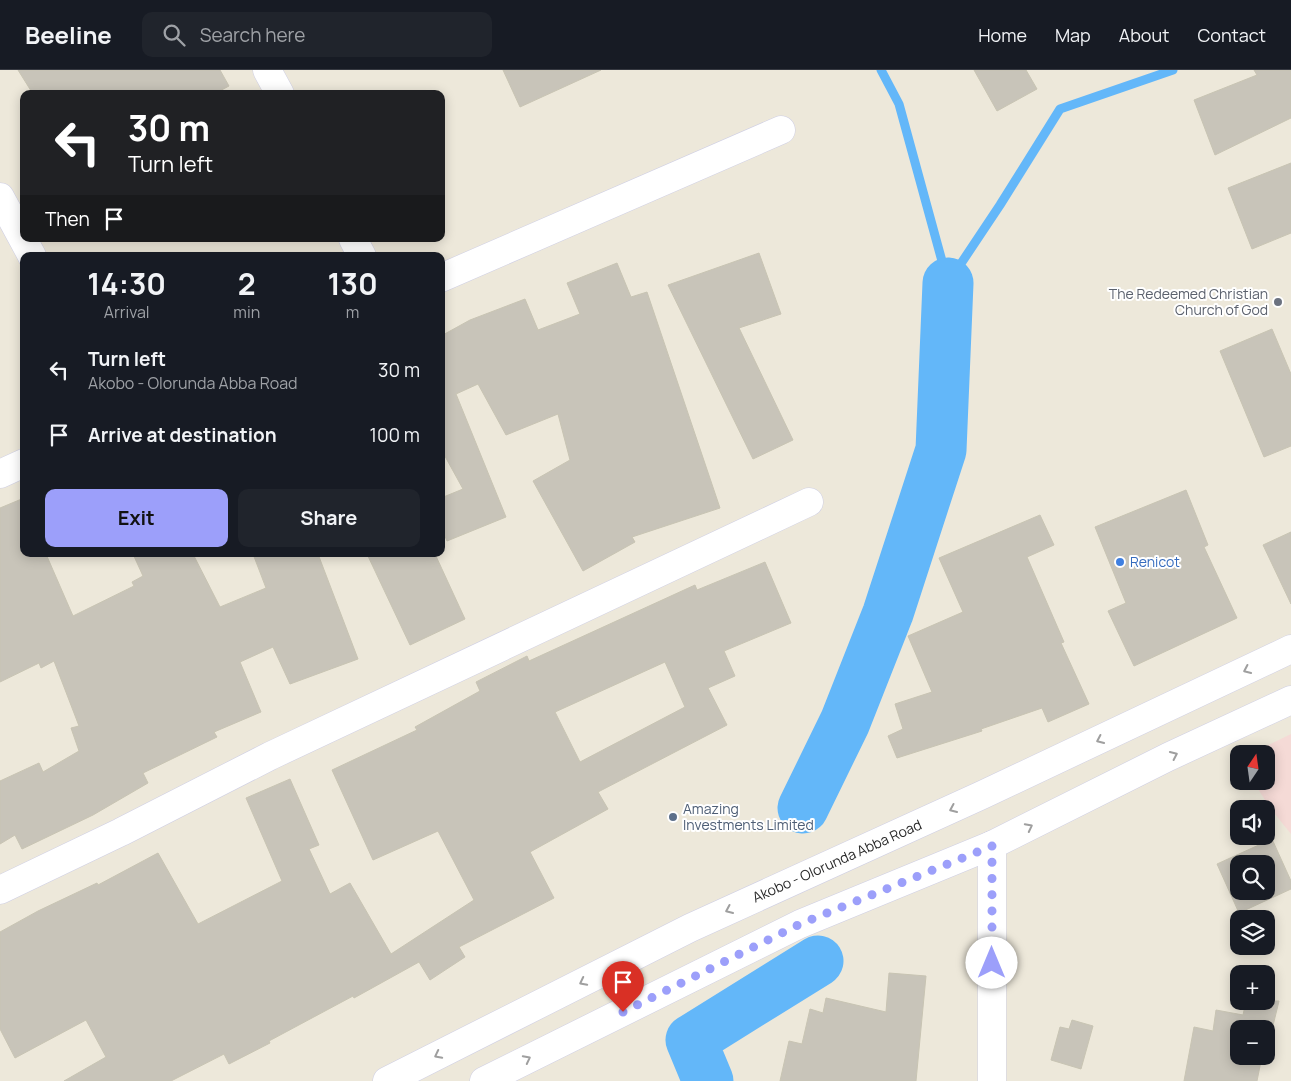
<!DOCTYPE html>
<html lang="en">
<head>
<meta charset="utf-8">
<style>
  body { margin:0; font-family:Manrope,sans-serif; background:#20242c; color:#f1f3f6; height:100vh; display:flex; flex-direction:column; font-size:19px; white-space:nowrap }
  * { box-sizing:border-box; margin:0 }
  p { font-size:16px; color:#9ea1a6 }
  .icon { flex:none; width:28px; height:28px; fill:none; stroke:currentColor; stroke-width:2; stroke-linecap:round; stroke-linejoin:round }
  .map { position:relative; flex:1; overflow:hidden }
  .sheet { position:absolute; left:20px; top:182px; width:425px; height:305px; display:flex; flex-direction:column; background:#171b24; border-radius:10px; box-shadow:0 2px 12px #0003 }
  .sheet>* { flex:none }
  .hud { position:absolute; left:20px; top:20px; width:425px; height:152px; border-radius:10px; box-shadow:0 2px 12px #0003; background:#202124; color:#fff; overflow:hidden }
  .needle { width:32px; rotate:13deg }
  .buttons { position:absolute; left:1230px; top:675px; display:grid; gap:10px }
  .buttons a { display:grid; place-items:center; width:45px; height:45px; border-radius:10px; background:#171b24; box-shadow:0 2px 12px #0003; font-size:25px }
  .pin { position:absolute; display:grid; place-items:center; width:42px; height:42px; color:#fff; margin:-51px -21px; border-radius:50% 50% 50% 0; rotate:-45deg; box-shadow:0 0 5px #0007 }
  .pin .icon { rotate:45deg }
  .me { position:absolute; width:55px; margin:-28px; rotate:0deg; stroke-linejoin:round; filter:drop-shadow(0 0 4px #0008) }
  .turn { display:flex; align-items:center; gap:18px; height:105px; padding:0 25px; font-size:22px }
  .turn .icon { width:65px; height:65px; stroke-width:2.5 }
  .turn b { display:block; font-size:35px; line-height:42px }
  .then { display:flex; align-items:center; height:48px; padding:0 25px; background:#0003; gap:10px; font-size:19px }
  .eta { display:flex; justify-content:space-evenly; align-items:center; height:85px; text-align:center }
  .eta b { font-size:30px; font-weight:700; line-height:35px }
  .button { display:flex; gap:10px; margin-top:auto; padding:10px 25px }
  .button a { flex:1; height:58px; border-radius:10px; background:#9c9ffa; color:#111; font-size:20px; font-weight:700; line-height:58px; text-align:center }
  .button a+a { background:#20242c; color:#f1f3f6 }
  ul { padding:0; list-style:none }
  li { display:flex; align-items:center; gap:15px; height:65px; padding:0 25px }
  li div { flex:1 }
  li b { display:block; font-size:19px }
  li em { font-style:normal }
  header { display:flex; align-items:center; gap:30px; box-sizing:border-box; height:70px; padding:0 25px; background:#171b24; border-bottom:1px solid #363941 }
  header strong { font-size:24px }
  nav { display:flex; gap:28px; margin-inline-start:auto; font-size:18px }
  .search { width:350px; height:45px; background:#20242c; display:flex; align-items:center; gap:12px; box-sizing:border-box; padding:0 18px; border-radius:10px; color:#9ea1a6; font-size:19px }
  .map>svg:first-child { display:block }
  .medical { fill:#f5dad6 }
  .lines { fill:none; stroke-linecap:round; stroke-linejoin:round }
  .stream { stroke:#63b7f9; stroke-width:9 }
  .river { stroke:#63b7f9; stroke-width:51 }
  .building { fill:#c8c4b9; stroke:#c8c4b3; fill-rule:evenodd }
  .street-casing { stroke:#cfcfe4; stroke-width:29 }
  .secondary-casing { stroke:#cfcfe4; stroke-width:29 }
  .street { stroke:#fff; stroke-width:28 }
  .secondary { stroke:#fff; stroke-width:28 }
  .oneway { stroke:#9f9f9f }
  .route { stroke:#9c9ffa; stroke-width:9; stroke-dasharray:0 16.2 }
  .worship-dot { fill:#6b7280; stroke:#fff; stroke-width:2 }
  .shop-dot { fill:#3f7fe0; stroke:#fff; stroke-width:2 }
  .service-dot { fill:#5c6f8a; stroke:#fff; stroke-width:2 }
  .labels { text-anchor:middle; stroke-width:4; stroke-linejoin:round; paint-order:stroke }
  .worship-label { font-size:14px; fill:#5b616d; stroke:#fff; text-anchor:end }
  .shop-label { font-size:14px; fill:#366cbe; stroke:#fff; text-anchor:start }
  .service-label { font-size:14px; fill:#4e5e75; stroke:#fff; text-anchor:start }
  .street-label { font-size:14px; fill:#292929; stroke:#fff }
</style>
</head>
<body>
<header>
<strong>Beeline</strong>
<div class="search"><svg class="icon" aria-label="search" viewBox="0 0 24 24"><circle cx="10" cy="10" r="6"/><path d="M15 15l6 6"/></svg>Search here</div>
<nav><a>Home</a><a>Map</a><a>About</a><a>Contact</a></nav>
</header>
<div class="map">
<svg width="1291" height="1011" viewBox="0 0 1291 1011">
  <rect width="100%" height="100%" fill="#ede8da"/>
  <path class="medical" d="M1291,664V764L1270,738L1253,711H1266V684H1250Z"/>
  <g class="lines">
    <g class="stream">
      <path d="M881,0L899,34L948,213"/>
      <path d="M948,213L1000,135L1060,39L1173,0"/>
    </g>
    <g class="river">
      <path d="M803,738L845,652L888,543L941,380L948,213"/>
      <path d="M708,1011L691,970L818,891"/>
    </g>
  </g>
  <g class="building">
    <path d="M18,0H220L229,16L214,24H33Z"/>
    <path d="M503,0H601L520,37Z"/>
    <path d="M974,0H1026L1037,19L997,41Z"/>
    <path d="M1254,0H1291V48L1215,85L1194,30L1257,5Z"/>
    <path d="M1291,93V163L1252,179L1228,118Z"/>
    <path d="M759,183L781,244L739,258L793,370L753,389L668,215Z"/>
    <path d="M617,193L631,227L647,222L720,438L632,467L635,472L583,501L533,411L570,390L558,344L506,365L478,314L456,324L506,447L447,471L441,457V428L463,419L441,379V266L470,250L525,229L538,260L580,244L567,213Z"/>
    <path d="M1272,259L1291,304V376L1264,387L1220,281Z"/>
    <path d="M1186,420L1208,475L1204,477L1237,548L1134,596L1108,541L1126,533L1095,457Z"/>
    <path d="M24,428V484H46L73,546L134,516L132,512L143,506L133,484H193L220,537L266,518L253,484H318L358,589L290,614L273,577L240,592L261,642L214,662L217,667L143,703L148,713L93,745L22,779L15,765L0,774V711L39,693L43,702L79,681L71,658L79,656L54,591L41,598L39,593L0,612V438Z"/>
    <path d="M1040,445L1054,475L1027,487L1064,572L1061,573L1089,634L1048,652L1042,638L981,659L982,661L897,688L888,666L903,659L895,634L932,622L908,566L963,542L939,488Z"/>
    <path d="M1291,462V534L1263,475Z"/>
    <path d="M367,484H435L465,549L410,575Z"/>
    <path d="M765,492L791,553L724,581L735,606L708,618L727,655L598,722L608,739L530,782L554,828L459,877L465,887L430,910L419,892L354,928L353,926L269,971L270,973L229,994L224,984L171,1011H64L106,987L86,950L15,988L0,959V862L38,841L97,813L98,815L158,783L198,854L282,811L246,728L290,709L319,775L309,779L330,824L350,813L391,884L474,830L438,761L373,790L332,700L417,660L415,657L480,621L476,612L527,586L529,591L695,515L697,520ZM665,592L685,637L580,692L555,642Z"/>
    <path d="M1272,769L1291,811V819L1239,843L1217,794ZM1239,794H1266V821H1239Z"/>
    <path d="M889,903L926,906L916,1011H780L789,971L802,974L810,939L823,943L826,928L886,942Z"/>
    <path d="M1246,931H1279L1271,964L1266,963V959H1239V986H1262L1257,1011H1184L1194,957L1213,961L1216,940L1243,945Z"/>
    <path d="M1072,950L1093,956L1081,999L1051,990L1060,957L1069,959Z"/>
  </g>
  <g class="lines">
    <defs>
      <g id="street">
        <path d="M267,0L280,24"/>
        <path d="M0,127L32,186"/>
        <path d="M353,169L362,186"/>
        <path d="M441,208L781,60"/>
        <path d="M0,404L24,393"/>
        <path d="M992,775V1011"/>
        <path d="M0,820L121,762L270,686L809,432"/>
      </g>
      <g id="secondary">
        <path d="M387,1011L690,858L982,725L1291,579"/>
        <path d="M484,1011L800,854L992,775L1168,687L1291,630"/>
      </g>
    </defs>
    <use href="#street" class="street-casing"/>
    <use href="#secondary" class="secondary-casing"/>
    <use href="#street" class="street"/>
    <use href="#secondary" class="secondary"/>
  </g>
  <defs><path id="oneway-chevron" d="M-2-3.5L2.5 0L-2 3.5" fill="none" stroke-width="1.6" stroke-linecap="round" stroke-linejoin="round" transform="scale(1.25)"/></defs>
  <g class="oneway">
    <use href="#oneway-chevron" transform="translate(1247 600) rotate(155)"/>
    <use href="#oneway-chevron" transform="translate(1100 670) rotate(155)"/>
    <use href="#oneway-chevron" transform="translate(1174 685) rotate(-25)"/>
    <use href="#oneway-chevron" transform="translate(953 739) rotate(156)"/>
    <use href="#oneway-chevron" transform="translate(1029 757) rotate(-27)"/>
    <use href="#oneway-chevron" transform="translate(729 840) rotate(156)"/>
    <use href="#oneway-chevron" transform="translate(583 912) rotate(153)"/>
    <use href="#oneway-chevron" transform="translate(438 985) rotate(153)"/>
    <use href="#oneway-chevron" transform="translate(527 989) rotate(-27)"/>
  </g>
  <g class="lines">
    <path class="route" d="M623,942L800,854L992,776V893"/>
  </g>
  <circle class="worship-dot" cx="1278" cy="232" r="5"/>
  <circle class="shop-dot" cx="1120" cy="492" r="5"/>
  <circle class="service-dot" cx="673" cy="747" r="5"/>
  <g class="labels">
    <g class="worship-label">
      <text x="1268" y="229">The Redeemed Christian<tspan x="1268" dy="16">Church of God</tspan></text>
    </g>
    <g class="shop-label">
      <text x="1130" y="497">Renicot</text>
    </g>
    <g class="service-label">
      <text x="683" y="744">Amazing<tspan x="683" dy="16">Investments Limited</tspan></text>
    </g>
    <g class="street-label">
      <text transform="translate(837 791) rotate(-24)" y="5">Akobo - Olorunda Abba Road</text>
    </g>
  </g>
</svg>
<div class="buttons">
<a><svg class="needle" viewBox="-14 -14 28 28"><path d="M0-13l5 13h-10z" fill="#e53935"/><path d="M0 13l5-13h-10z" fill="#9ea1a6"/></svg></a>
<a><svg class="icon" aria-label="sound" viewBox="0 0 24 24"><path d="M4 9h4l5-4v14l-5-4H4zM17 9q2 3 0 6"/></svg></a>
<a><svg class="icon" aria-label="search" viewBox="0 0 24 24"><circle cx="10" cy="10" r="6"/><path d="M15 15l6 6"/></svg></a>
<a><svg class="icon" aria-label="layers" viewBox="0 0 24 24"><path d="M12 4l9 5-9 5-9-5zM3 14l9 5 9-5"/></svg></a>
<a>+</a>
<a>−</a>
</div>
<div class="pin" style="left:623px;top:942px;background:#d93025"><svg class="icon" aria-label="arrive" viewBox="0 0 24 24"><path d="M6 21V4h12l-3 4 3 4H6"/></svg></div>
<svg class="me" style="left:992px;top:893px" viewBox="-20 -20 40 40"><circle r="19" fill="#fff"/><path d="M0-13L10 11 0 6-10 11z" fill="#9c9ffa"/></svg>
<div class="hud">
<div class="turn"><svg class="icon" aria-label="left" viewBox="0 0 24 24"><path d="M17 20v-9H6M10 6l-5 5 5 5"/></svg><div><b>30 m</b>Turn left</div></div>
<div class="then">Then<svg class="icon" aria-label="arrive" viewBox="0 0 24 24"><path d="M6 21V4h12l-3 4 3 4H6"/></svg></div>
</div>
<section class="sheet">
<div class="eta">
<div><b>14:30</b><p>Arrival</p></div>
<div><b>2</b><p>min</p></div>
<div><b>130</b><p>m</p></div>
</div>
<ul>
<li><svg class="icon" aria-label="left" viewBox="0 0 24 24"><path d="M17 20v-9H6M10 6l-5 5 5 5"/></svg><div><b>Turn left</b><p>Akobo - Olorunda Abba Road</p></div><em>30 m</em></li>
<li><svg class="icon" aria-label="arrive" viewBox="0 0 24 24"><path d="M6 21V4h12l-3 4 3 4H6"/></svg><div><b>Arrive at destination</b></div><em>100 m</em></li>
</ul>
<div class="button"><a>Exit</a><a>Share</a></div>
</section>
</div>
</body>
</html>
